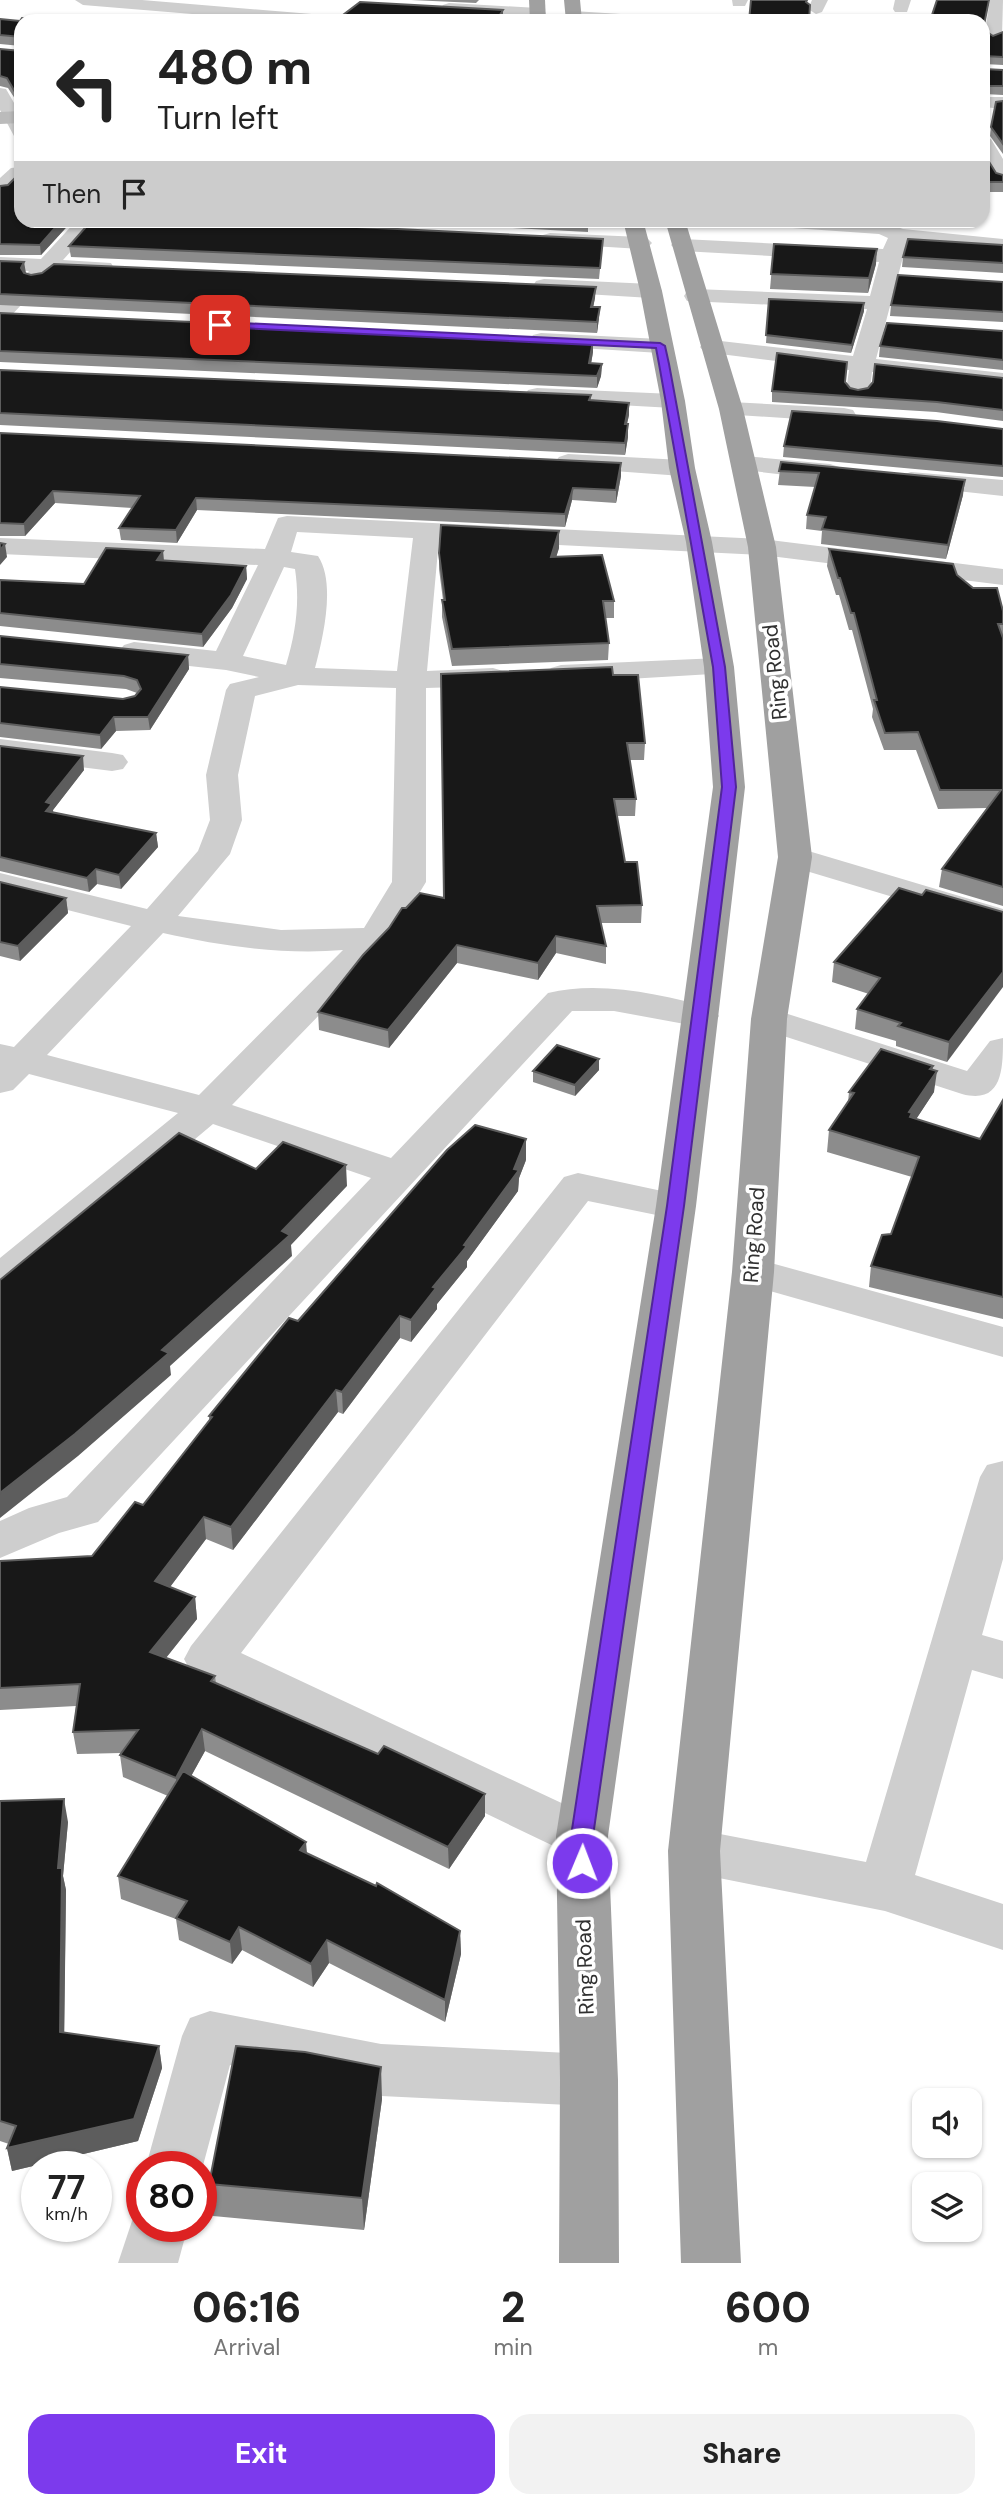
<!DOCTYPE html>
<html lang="en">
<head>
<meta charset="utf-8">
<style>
  body { margin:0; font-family:"DM Sans",sans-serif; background:#f2f2f2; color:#222; height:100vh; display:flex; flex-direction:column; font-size:26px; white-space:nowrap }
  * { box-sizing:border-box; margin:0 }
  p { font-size:23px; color:#767676 }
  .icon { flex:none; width:38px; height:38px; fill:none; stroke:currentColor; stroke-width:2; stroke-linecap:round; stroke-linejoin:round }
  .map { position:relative; height:2263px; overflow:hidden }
  .side { display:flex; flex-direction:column; background:#fff; flex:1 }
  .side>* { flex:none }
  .guide { position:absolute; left:14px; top:14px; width:976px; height:214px; border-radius:21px; box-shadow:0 2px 5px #0004; background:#fff; color:#222; overflow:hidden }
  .fabs { position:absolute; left:912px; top:2088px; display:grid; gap:14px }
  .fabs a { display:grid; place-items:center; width:70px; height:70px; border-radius:14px; background:#fff; box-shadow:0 2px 5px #0004; font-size:35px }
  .speed { position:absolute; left:21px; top:2151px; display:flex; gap:14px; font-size:35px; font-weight:700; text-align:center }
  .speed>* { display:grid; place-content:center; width:91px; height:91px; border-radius:50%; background:#fff; box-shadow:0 2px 5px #0004; line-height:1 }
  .speed small { font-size:18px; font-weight:400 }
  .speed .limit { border:10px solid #d22; background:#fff; color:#111 }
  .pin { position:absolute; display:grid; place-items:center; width:60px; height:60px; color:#fff; margin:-30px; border-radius:14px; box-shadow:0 4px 10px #0006 }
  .me { position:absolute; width:77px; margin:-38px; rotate:1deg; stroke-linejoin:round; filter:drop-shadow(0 0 5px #0008) }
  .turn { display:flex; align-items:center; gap:24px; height:147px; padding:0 28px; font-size:32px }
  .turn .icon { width:91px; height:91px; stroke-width:2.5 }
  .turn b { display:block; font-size:49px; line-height:60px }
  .then { display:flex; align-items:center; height:66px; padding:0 28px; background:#0003; gap:14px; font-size:26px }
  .eta { display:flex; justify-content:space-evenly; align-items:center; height:119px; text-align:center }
  .eta b { font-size:42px; font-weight:800; line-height:49px }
  .action { display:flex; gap:14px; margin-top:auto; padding:14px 28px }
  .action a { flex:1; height:80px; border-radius:21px; background:#7c3aed; color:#fff; font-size:28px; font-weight:800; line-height:80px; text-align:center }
  .action a+a { background:#f2f2f2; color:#222 }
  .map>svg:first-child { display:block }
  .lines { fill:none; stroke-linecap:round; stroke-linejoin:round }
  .minor { fill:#cecece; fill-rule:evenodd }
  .secondary { fill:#bbb; fill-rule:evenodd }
  .trunk { fill:#a0a0a0; fill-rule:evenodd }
  .wall { fill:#8c8c8c }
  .shaded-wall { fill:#5d5d5d }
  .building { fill:#181818; stroke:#5d5d5d; stroke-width:2 }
  .route { fill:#7c3aed; stroke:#51269a; stroke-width:2 }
  .labels { text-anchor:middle; stroke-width:7; stroke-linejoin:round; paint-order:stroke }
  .street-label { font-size:21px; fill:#313131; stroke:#fff }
</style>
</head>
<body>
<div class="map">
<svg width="1003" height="2263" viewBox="0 0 1003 2263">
  <rect width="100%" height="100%" fill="#fff"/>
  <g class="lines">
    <g class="minor">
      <path d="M75,0H142L336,16L344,21H276L83,5Z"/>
      <path d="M732,0H748L745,6H733Z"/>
      <path d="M812,0H828L822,12L816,14L808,9Z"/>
      <path d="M895,0H911L907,12H895L893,9Z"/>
      <path d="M990,0H1003L1002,37L993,42L984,37Z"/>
      <path d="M449,3L538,8L546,13L538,18L443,11L441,8L443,5Z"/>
      <path d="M573,11L653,16L661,21L567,20L565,16Z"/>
      <path d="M0,88L6,89L21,115V138L14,136L0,110Z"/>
      <path d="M984,97H1003V109L984,107Z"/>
      <path d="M984,137L991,139L1003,159V182L996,180L984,159Z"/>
      <path d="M21,167V180L7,193L0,195V178L11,168Z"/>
      <path d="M77,220H99L63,260L111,263L114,268L111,273L52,272L8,319L0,321V301L29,271L0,269V257L41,259Z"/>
      <path d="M754,220L883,222L903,229L1003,239V251L907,242L876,359L1003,373V387L872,372L870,391L866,396L858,398L850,396L846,391L849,370L704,352L700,347L704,342L712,340L853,356L867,309L687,301L684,296L687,291L695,289L870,296L879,262L682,251L675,249L671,245L675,241L682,239L883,249L888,238L879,234L764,226Z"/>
      <path d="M550,233L641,237L648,239L652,243L648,247L641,249L543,243L539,239L543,235Z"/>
      <path d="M544,279L651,284L659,286L662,291L659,296L651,298L536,291L533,286L536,281Z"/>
      <path d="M541,333L660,339L668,341L672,346L668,351L660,353L533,345L530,340L533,335Z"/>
      <path d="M537,388L673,394L682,396L685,401L682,406L673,408L528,400L525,395L528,390Z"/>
      <path d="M731,402L844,408L853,410L856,415L853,420L844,422L722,414L719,409L722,404Z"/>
      <path d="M568,454L682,460L691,463L695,468L691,473L682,476L559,467L555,462L559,457Z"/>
      <path d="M744,456L830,464L839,467L843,472L839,477L830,480L735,469L731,464L735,459Z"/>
      <path d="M911,472L1003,480V496L902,485L898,480L902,475Z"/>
      <path d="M287,516L762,539L1003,569V585L762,555L439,539L427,671L493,668L503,671L508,677L503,683L493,686L426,688V882L388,944L232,1105L391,1158L548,993C601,980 662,995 714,1008L719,1016L714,1024L701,1027L614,1011H572L98,1522L59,1533L0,1558V1521L29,1508L67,1497L371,1178L213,1124L15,1290L0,1294V1258L178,1113L29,1074L13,1090L0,1093V1044L14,1047L131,926L0,893V873L147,909L198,851L210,820L206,775L226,690L230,684L259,677L226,670L134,660L124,657L119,651L124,645L134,642L216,651L258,565L0,554V538L265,549L278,518ZM297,532L413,538L397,671L315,668C323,638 336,583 318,556L291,552ZM284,567L295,569C300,602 296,632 286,665L243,656ZM298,685L396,688L392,882L364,928L281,930L178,916L230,854L242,820L238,775L255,696ZM163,933C221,946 283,955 343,950L199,1095L47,1055Z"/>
      <path d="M719,658L729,661L734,667L729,673L561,683L551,680L546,674L551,668L561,665Z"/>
      <path d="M0,739L112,753L123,755L128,762L123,769L112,771L0,757Z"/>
      <path d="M795,847L1003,909V930L783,864L778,857L783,850Z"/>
      <path d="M769,1008L967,1071L990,1041L1003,1038C1003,1068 1003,1105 962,1094L756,1027L751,1019L756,1011Z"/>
      <path d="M578,1173L690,1197L696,1206L690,1215L676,1219L588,1201L241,1653L600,1821L608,1836L600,1851L582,1858L564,1851L191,1672L184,1659L191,1646L564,1177Z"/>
      <path d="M753,1258L1003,1327V1357L738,1282L732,1272L738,1262Z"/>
      <path d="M1003,1461V1559L982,1635L1003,1641V1679L972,1670L915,1875L1003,1904V1950L885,1911L694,1873L675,1867L668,1851L675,1835L694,1829L866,1862L980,1477L987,1465Z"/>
      <path d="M210,2011L381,2044L589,2054L609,2062L618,2080L609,2098L589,2106L381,2096L230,2065L201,2173V2166H146L182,2036L190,2018Z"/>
      <path d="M142,2204V2226H188L178,2263H118L137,2206Z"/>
    </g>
    <path class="secondary" d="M21,111V123L0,124V112Z"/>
    <g class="trunk">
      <path d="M529,0H545L546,21H530Z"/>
      <path d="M564,0H580L582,21H566Z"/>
      <path d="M623,220H643L662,291L685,401L695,468L712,542L734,667L745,787L696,1206L608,1836L618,2080L619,2263H559L560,2080L556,1836L656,1206L713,787L704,667L686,542L669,468L661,401L640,291Z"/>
      <path d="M665,220H685L743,409L776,547L812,857L787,1019L774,1272L720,1851L741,2263H681L668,1851L732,1272L751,1019L778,857L748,547L719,409Z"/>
    </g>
  </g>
  <g class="wall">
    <path d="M411,0H479L476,3Z"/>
    <path d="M0,19L21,21V46L0,44Z"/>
    <path d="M984,30L993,36L1003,32V65L984,64Z"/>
    <path d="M0,49L21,51V108L8,88L0,86Z"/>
    <path d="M984,69L1003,70V95L984,94Z"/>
    <path d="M1003,101V154L990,136L991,127Z"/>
    <path d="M984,171L1003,175V192H984Z"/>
    <path d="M0,186L73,220L41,255H0Z"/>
    <path d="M364,220H588V232Z"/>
    <path d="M603,239L599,279L71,257L69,246Z"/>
    <path d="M774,244L876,264L868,293L770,289Z"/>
    <path d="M1003,245V273L902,267L903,257Z"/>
    <path d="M0,261L31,275L595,298L593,307L599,318L597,333L0,305Z"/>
    <path d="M1003,282V322L890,316L891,305Z"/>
    <path d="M769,299L864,311L851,353L766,343Z"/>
    <path d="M0,313L593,341V352L591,364H602L601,376L597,388L0,362Z"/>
    <path d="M1003,331V370L879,357L880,346Z"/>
    <path d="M0,370L591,395V400L629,415L627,424L628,437L625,455L0,425Z"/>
    <path d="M1003,378V421L936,412L772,402V391L845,382L850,388L858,390Z"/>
    <path d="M1003,429V477L783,457L784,446Z"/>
    <path d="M0,433L621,476L616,503L572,500L565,527L197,510L177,543L121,540L119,528L132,508L55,503L25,536H0Z"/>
    <path d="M781,462L963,495L946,559L821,544L822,531L806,529L807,515L815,487L778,485Z"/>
    <path d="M559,548L556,557L614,601V618H605L609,643L608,660L452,666L442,617V600H443L439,569V553Z"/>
    <path d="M829,549L957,575L1003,611V906L939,887L942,869L987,808L938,809L916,750H884L872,717L873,709L852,630H849L839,595H836L827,566Z"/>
    <path d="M163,551L164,561L246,566L247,579L232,608L203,647L0,626V580L84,584Z"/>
    <path d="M0,636L188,655L189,669L150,730L116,731L101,749L0,737V687L123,699L135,696L137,693L126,689L0,678Z"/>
    <path d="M613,675L645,743L644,760H630L636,799L635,816H617L625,862L642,905L641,923H601L606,946V964L556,953L538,980L457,963L389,1048L319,1030L318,1012L406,908L444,898Z"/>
    <path d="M0,746L84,770L53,810V812L156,833L158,847L121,889L97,884L89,892L0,871Z"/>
    <path d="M0,882L66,898L68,913L20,961L0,956Z"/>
    <path d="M922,895L1003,912L947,1062L896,1046V1041L855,1029L857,1009L869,994L832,982L834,962Z"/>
    <path d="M599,1070L575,1096L533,1082V1071Z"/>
    <path d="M932,1070L934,1092L916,1119L980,1139L1003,1100V1319L869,1287L871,1266L891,1234L912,1177L827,1152L829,1130L848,1102L849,1092Z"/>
    <path d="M526,1160L519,1178L518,1191L467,1261V1267L437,1304V1309L411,1342L400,1338L343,1414L338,1412L233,1550L206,1539L170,1587L195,1597L197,1619L166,1658L215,1676L216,1683L378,1754L485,1794V1816L449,1869L205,1751L191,1776L307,1853L460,1931L461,1954L445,2022L329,1963L313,1987L242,1950L232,1964L179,1940L176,1919L121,1899L118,1876L168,1796L123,1777L120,1755L121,1753L77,1754L73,1732L76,1706L0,1710V1561L92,1556L143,1505L209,1421V1416L298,1321Z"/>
    <path d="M0,1801L68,1822L63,1876L66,1890L64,2033L159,2046L162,2068L138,2141L12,2171L7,2148L9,2144L0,2141Z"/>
    <path d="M382,2099L364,2230L213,2216L209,2184Z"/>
  </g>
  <g class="shaded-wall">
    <path d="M503,10V19L501,21H496Z"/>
    <path d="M62,220H73L41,255L40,245Z"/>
    <path d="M877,249L876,264L868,293L869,278Z"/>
    <path d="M24,262L26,273L23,279L21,268Z"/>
    <path d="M596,287L595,298L591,318V307Z"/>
    <path d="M864,303V311L851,353L852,345Z"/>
    <path d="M600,307L599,318L597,333V322Z"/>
    <path d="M593,341V352L589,375V363Z"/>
    <path d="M602,364L601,376L597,388V376Z"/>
    <path d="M629,403V415L624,436L625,424Z"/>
    <path d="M628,424V437L625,455V443Z"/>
    <path d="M621,463V476L616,503V490Z"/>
    <path d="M965,480L963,495L946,559L948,545Z"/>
    <path d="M573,488L572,500L565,527V514Z"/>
    <path d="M53,491L55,503L25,536L24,524Z"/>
    <path d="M196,498L197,510L177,543L176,530Z"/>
    <path d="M559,531V548L551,574V557Z"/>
    <path d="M5,544L7,557L0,565V550Z"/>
    <path d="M163,551L164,564L157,560Z"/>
    <path d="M246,566L247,579L232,608L203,647L202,634Z"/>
    <path d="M188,655L189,669L150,730L148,717Z"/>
    <path d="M114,717L116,731L101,749L100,735Z"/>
    <path d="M83,756L84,770L53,810L54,818L48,825L46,802Z"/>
    <path d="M156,833L158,847L121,889L119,875Z"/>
    <path d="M96,869L97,884L89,892L87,878Z"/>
    <path d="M66,898L68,913L20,961L18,946Z"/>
    <path d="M556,936V953L538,980V963Z"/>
    <path d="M457,945V963L389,1048L388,1030Z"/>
    <path d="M1003,972V987L947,1062L949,1042Z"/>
    <path d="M599,1059V1070L575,1096V1085Z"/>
    <path d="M933,1066L931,1080L937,1071L934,1092L911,1127L909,1112Z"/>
    <path d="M526,1139V1160L519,1178L518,1191L467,1261V1267L437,1304V1309L411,1342V1320L514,1169Z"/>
    <path d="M346,1165L347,1186L291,1245L292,1256L170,1366L171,1375L78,1456L0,1518V1493L162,1350L282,1231Z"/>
    <path d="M400,1316V1338L343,1414L342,1392Z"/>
    <path d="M336,1390L338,1412L233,1550L231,1527Z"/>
    <path d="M204,1517L206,1539L158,1603L155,1581Z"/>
    <path d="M195,1597L197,1619L153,1674L150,1652Z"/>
    <path d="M202,1729L205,1751L178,1800L176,1778Z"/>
    <path d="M485,1794V1816L449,1869L448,1847Z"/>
    <path d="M64,1799L68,1822L63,1876L66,1890L64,2054L60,2032L58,1868Z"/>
    <path d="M306,1842L308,1865L300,1850Z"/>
    <path d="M239,1927L242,1950L232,1964L230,1942Z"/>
    <path d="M460,1931L461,1954L445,2022V2000Z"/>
    <path d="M327,1940L329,1963L313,1987L311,1964Z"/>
    <path d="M159,2046L162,2068L138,2141L12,2171L7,2148Z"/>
    <path d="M381,2067L382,2099L364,2230L362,2198Z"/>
  </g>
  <g class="building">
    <path d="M751,0H807L806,2L810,5L809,21H749Z"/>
    <path d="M937,0H989L984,25V21H930Z"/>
    <path d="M360,2L503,10L496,21H335Z"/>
    <path d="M22,18L47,21H21V37L0,35V19L20,21Z"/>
    <path d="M984,30L993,36L1003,32V57L984,56Z"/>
    <path d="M0,49L21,51V99H19L7,78L0,76Z"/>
    <path d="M984,69L1003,70V86H985L984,89Z"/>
    <path d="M1003,101V144L991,127L996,102Z"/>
    <path d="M986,157L996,173L1003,175V182H984V171Z"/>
    <path d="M21,172V220H62L40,245L0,244V186L8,185Z"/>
    <path d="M92,220H211L603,239L600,268L69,246Z"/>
    <path d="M908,239L1003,245V263L903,257Z"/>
    <path d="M774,244L877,249L869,278L771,274Z"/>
    <path d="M0,261L24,262L21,268L24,273L31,275L42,273L54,264L596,287L591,307H600L597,322L0,294Z"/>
    <path d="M898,275L1003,282V312L891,305Z"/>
    <path d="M769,299L864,303L852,345L766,335Z"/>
    <path d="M0,313L593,341L589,363L602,364L597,376L0,351Z"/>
    <path d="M887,323L1003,331V360L880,346Z"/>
    <path d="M777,353L847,362L845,382L850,388L858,390L868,388L873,382L875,364L1003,378V410L937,402L772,391Z"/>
    <path d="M0,370L591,395L589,400L629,403L625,424H628L625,443L0,413Z"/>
    <path d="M792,411L937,421L1003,429V466L784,446Z"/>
    <path d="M0,433L621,463L616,490L573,488L565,514L196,498L176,530L119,528L140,496L53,491L24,524L0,523Z"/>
    <path d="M781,462L965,480L948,545L822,529L826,517L807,515L819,473L779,471Z"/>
    <path d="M441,525L559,531L551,557L602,555L614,601H603L609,643L452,649L442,600H445L439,553Z"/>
    <path d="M0,543L5,544L0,550Z"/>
    <path d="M106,548L163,551L157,560L246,566L231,595L202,634L0,613V580L84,584Z"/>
    <path d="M829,549L953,564L957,575L973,588H997L1003,611V624H998L1003,638V887L942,869L1001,790H940L918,732L885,733L874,700H877L854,613H851L840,578H838Z"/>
    <path d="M0,636L188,655L148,717H114L100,735L0,723V687L123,699L135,696L141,689L137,680L124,676L0,664Z"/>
    <path d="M612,667L613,675H638L645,743H627L636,799H614L625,862H637L642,905L597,906L606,946L556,936L538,963L457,945L388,1030L318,1012L363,955L389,928L402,908H406L420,893L444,898L441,674Z"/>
    <path d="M0,746L83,756L46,802L52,804L46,811L156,833L119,875L96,869L87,878L0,857Z"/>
    <path d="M0,882L66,898L18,946L0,942Z"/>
    <path d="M899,888L922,895L926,890L1003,912V972L949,1042L898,1026L901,1023L857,1009L880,978L834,962Z"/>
    <path d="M557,1045L599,1059L575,1085L533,1071Z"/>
    <path d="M881,1049L933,1066L930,1069L937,1071L909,1112L912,1113L910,1117L980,1139L1003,1100V1297L871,1266L882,1235L891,1234L919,1157L829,1130L854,1093L849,1092Z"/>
    <path d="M475,1125L526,1139L514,1169L519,1170L464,1245L467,1246L433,1287L436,1288L411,1320L400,1316L342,1392L336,1390L231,1527L204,1517L155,1581L195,1597L150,1652L215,1676L211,1681L378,1754L384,1746L485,1794L448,1847L202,1729L176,1778L120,1755L138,1730L73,1732L80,1684L0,1688V1561L92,1556L135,1502L143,1505L212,1417L209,1416L289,1318L298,1321L447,1150Z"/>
    <path d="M179,1133L256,1169L283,1142L346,1165L282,1231L290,1235L162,1350L169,1353L75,1434L0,1493V1280Z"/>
    <path d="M183,1771L306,1842L300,1850L376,1886L377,1883L460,1931L445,2000L327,1940L311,1964L239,1927L230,1942L176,1918L187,1901L118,1876Z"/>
    <path d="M64,1799L58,1868H62L60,2032L159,2046L134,2119L7,2148L16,2126L0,2121V1801Z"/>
    <path d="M236,2046L305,2052L381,2067L362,2198L209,2184Z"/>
  </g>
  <path class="route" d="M220,322L660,343L665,346L669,364L725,667L736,787L684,1206L593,1836V1863L590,1870L582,1872L575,1870L571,1863V1836L667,1206L722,787L713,667L659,364L656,348L217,327L215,325Z"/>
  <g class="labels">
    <g class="street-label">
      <text transform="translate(775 672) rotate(-96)" y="7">Ring Road</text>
      <text transform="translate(754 1235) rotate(-86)" y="7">Ring Road</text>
      <text transform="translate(585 1967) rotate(-92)" y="7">Ring Road</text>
    </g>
  </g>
</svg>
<div class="fabs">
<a><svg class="icon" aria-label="sound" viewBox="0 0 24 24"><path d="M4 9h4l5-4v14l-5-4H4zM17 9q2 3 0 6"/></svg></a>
<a><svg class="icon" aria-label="layers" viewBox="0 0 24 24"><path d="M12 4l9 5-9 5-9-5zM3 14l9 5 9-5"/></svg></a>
</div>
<div class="speed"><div>77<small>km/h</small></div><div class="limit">80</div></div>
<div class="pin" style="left:220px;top:325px;background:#d93025"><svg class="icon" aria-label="arrive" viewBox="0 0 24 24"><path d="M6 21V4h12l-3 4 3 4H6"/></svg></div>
<svg class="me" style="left:582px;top:1863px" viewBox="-20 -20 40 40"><circle r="17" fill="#7c3aed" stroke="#fff" stroke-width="3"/><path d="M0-11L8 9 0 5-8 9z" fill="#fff"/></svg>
<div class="guide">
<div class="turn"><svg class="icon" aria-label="left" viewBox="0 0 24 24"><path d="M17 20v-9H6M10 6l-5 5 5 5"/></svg><div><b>480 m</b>Turn left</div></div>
<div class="then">Then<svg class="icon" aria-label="arrive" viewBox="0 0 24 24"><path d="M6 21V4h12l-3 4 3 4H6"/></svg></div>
</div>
</div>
<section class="side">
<div class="eta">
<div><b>06:16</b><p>Arrival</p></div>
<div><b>2</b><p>min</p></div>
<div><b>600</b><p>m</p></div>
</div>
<div class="action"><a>Exit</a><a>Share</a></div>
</section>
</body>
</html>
